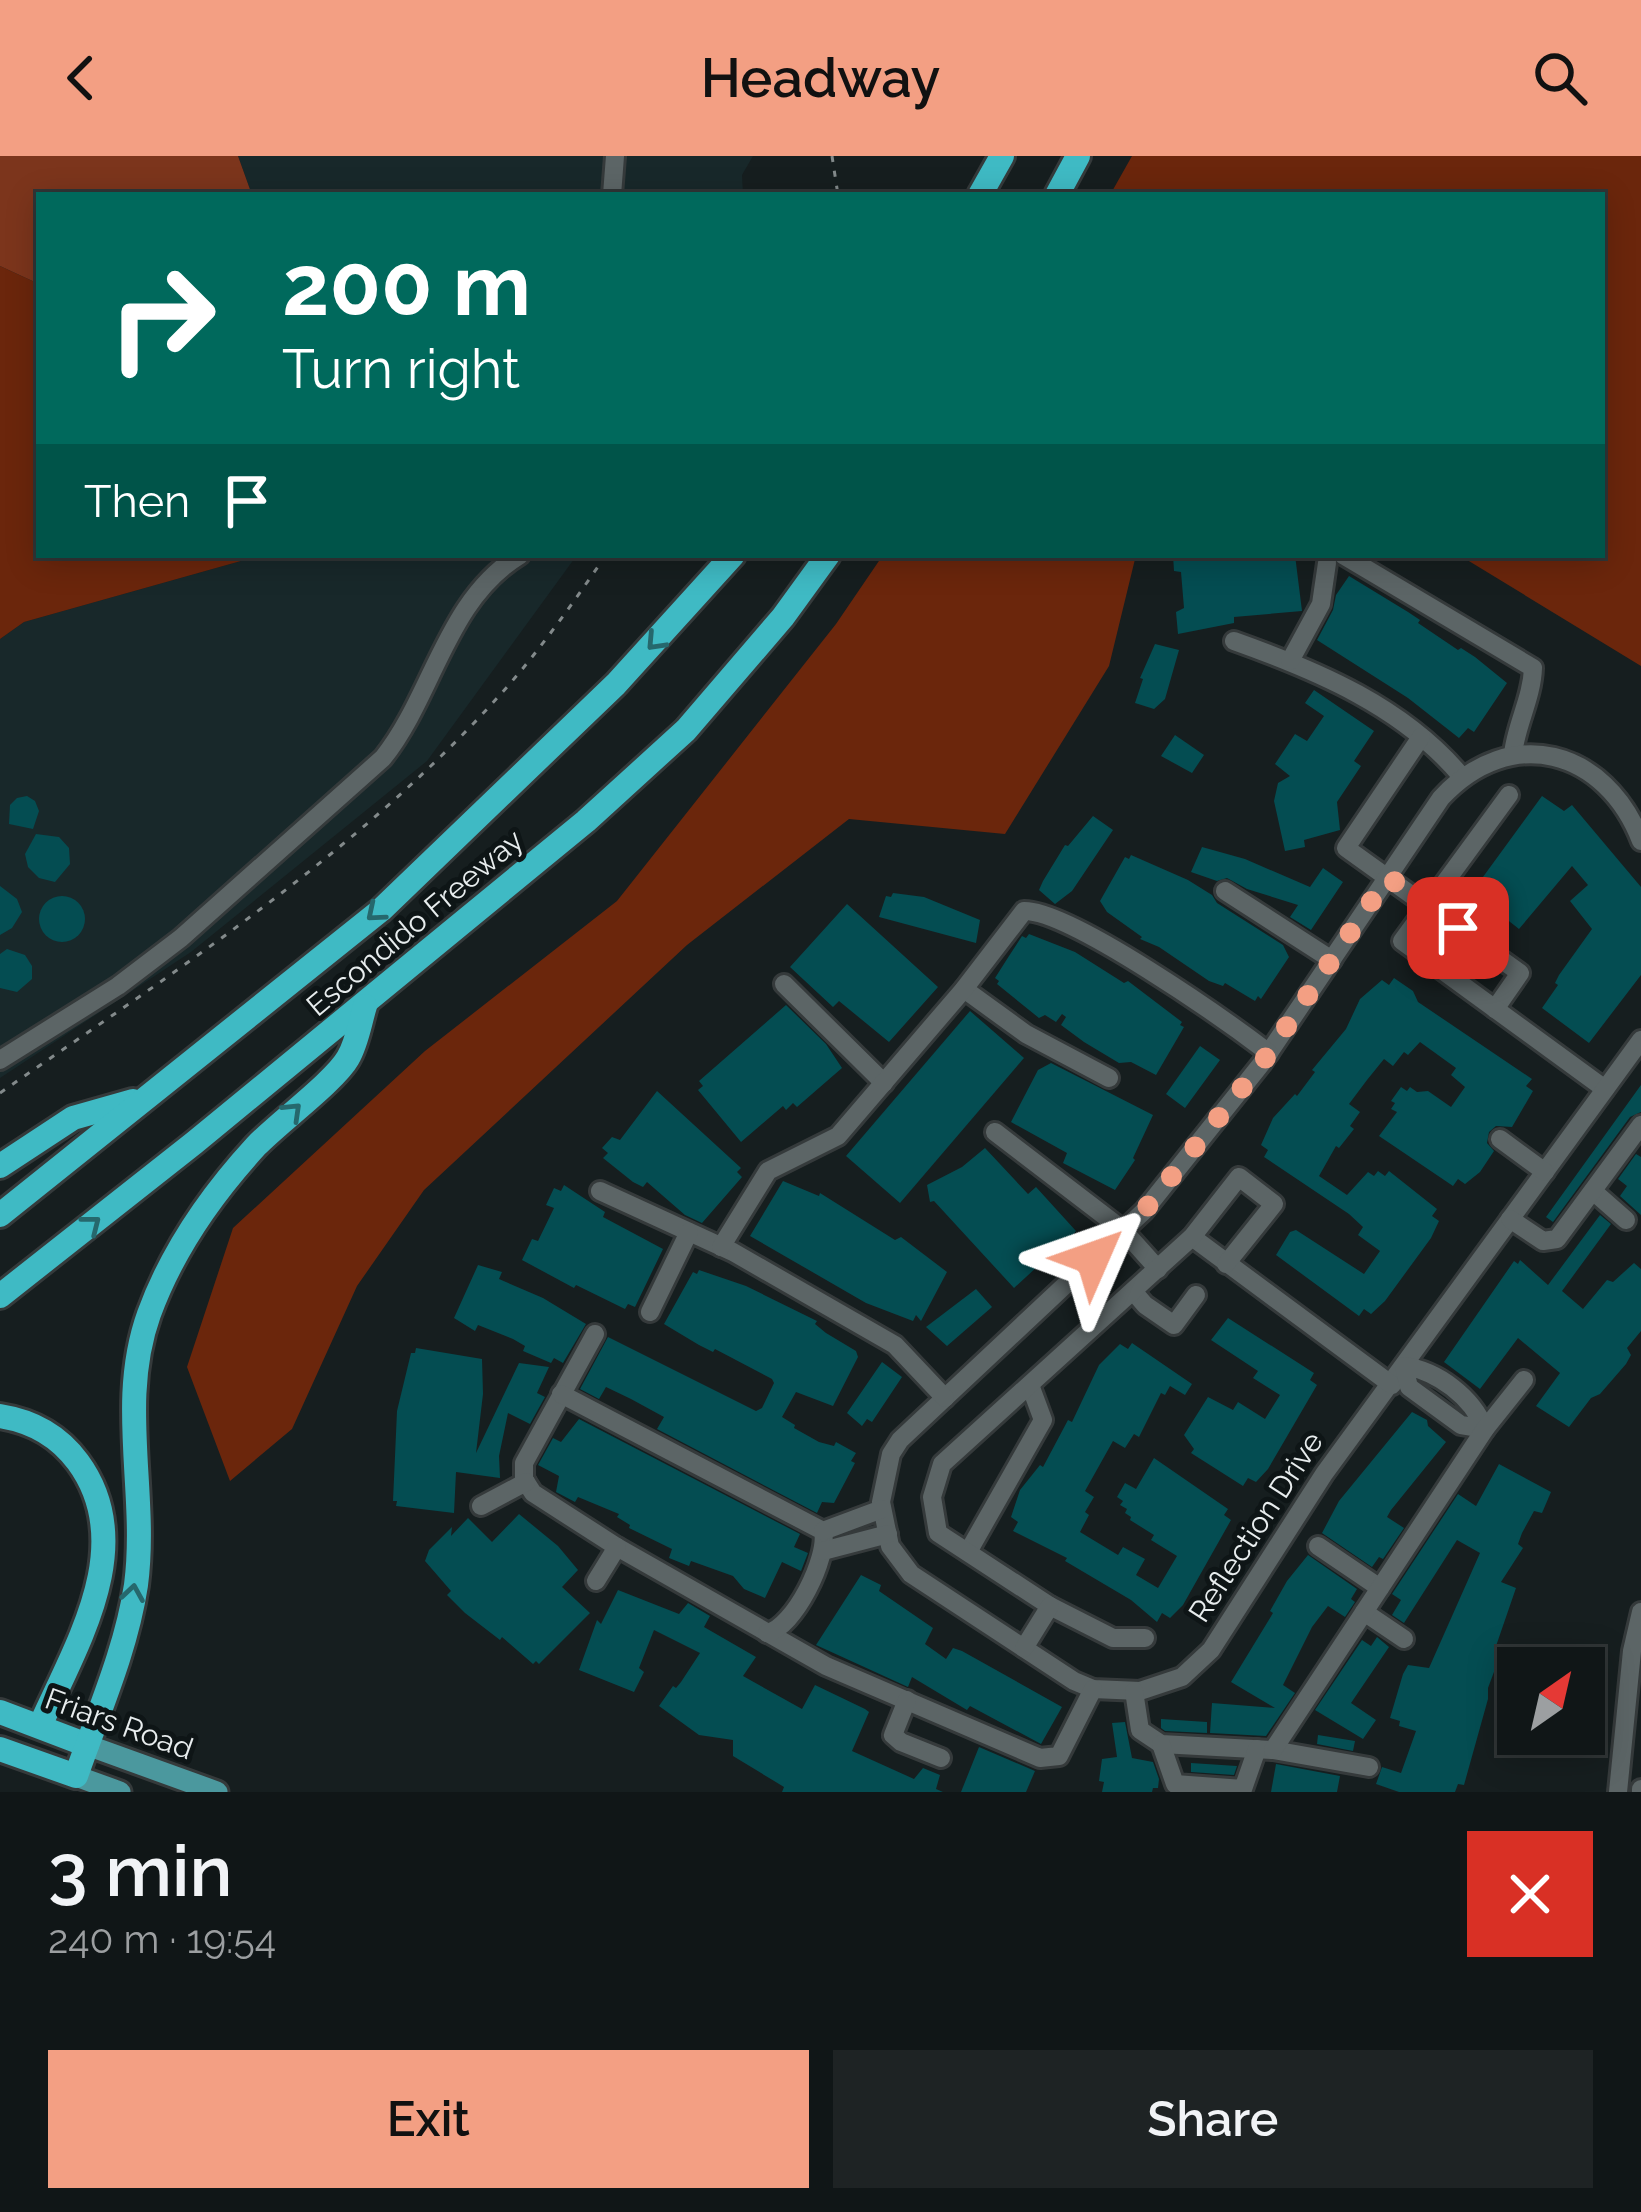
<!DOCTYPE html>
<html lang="en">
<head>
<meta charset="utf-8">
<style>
  body { margin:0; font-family:Raleway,sans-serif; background:#1e2324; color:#f1f3f6; height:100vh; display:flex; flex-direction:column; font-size:45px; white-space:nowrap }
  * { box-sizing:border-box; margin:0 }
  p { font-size:39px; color:#9c9fa1 }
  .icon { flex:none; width:66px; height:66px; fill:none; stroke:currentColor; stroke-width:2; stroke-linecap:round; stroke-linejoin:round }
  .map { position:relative; height:1636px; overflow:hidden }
  .details { display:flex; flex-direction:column; background:#101617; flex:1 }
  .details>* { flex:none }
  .banner { position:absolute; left:36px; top:36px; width:1569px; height:366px; border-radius:0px; box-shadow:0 6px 30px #0003,0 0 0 3px #303536; background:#00695c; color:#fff; overflow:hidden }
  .needle { width:78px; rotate:34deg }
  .controls { position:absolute; left:1497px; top:1491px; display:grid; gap:24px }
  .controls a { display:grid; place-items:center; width:108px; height:108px; border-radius:0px; background:#101617; box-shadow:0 6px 30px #0003,0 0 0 3px #303536; font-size:60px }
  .pin { position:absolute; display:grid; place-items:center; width:102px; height:102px; color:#fff; margin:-51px; border-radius:24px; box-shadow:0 6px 18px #0006 }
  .me { position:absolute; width:132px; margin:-66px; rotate:47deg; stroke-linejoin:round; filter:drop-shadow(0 0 9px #0008) }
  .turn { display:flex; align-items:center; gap:42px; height:252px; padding:0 48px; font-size:54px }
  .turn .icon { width:156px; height:156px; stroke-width:2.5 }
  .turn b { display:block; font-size:84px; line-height:102px }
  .then { display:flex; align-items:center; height:114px; padding:0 48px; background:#0003; gap:24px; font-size:45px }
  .round { display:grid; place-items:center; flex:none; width:126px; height:126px; border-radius:0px; background:#1e2324 }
  .head { display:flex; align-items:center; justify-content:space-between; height:204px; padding:0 48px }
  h1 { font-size:72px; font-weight:600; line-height:90px }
  .action { display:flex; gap:24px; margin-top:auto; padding:24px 48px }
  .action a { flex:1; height:138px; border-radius:0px; background:#f39f83; color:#111; font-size:48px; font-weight:600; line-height:138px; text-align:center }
  .action a+a { background:#1e2324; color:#f1f3f6 }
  header { display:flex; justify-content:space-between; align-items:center; height:156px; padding:0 48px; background:#f39f83; color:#111; font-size:54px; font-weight:600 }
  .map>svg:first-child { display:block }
  .built { fill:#18282a }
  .green { fill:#6b260c }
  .forest { fill:#7c351c }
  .building { fill:#044d52 }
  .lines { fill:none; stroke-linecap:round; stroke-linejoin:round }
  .minor-casing { stroke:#353a3b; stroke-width:24 }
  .major-casing { stroke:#353a3b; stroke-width:27 }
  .highway-casing { stroke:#353a3b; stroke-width:30 }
  .path { stroke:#838a8b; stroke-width:3; stroke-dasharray:6 9; stroke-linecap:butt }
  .minor { stroke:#5c6566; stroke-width:18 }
  .major { stroke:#4b989e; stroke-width:21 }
  .highway { stroke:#3fbac4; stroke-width:24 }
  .oneway { stroke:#26686d }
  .route { stroke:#f39f83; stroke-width:21; stroke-dasharray:0 37.8 }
  .labels { text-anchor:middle; stroke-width:10; stroke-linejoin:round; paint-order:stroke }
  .street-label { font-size:30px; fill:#e8edee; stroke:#0e1516 }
</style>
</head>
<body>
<header><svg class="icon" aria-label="back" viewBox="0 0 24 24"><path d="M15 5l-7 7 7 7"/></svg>Headway<svg class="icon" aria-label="search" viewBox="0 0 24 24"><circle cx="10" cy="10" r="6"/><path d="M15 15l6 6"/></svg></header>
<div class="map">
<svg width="1641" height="1636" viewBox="0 0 1641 1636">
  <rect width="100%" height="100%" fill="#161e1f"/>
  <g class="built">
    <path d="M238,0H753L742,19L743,39H252Z"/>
    <path d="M262,399H577L427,605L191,796L0,922V483L24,466Z"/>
  </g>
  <g class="green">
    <path d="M1132,0H1641V510L1459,399H1602V39H1110Z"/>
    <path d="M0,110L39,128V399H262L24,466L0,483Z"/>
    <path d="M883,399H1136L1109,510L1005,678L849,663L687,789L424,1034L357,1130L292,1273L230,1325L187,1211L233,1072L425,895L617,745L836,468Z"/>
  </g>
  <path class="forest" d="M0,0H238L252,39H39V128L0,110Z"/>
  <g class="building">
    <path d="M1173,399H1295L1302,455L1234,461V467L1178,478L1176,456L1184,452L1181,416L1174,415Z"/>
    <path d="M1349,420L1408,456L1420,464L1418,467L1458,494L1461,492L1475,501L1507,527L1474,576L1468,572L1459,582L1408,542L1317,484L1333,454L1336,439Z"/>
    <path d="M1155,488L1179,494L1165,543L1154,553L1135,547L1143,523L1140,522Z"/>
    <path d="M1314,534L1374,575L1354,605L1361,610L1337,646L1340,674L1304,684L1305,691L1285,695L1274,645L1278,627L1290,620L1275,608L1295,578L1307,585L1324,560L1305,547Z"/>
    <path d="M1175,579L1204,599L1192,617L1161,600Z"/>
    <path d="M27,640L35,645L39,655L33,673L9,668L10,649L17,642Z"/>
    <path d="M1542,640L1564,655L1572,649L1641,731V819L1589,887L1542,852L1558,829L1555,827L1559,819L1592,773L1570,745L1588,729L1572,710L1519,773L1472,736Z"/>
    <path d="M1093,660L1113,674L1072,735L1055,748L1039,734L1043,725L1065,689L1068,690Z"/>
    <path d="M36,678L59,681L69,692L70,708L55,726L39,722L28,711L25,698Z"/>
    <path d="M1202,691L1245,703L1310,731L1323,712L1343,726L1311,774L1290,761L1298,749L1247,733L1227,722L1217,725L1191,716Z"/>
    <path d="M1131,699L1188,724L1212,739L1217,747L1283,789L1289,801L1261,843L1258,840L1255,845L1225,827L1223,830L1209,825L1159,791L1140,783L1142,781L1107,756L1100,745L1125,701L1129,703Z"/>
    <path d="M0,730L17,743L22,756L12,772L0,779Z"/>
    <path d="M893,737L924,741L980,764L976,787L879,761L886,740L891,741Z"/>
    <circle cx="62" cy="763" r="23"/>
    <path d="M847,748L938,831L889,886L839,845L833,851L790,811Z"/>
    <path d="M1029,778L1075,796L1124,827L1128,825L1182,866L1180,869L1184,871L1156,919L1131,906L1119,907L1084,886L1061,869L1066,861L1062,858L1056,866L1045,859L1039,862L997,828L999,825L995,822L1009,800L1022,780L1026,782Z"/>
    <path d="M7,793L25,799L32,810V823L17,836L0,832V798Z"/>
    <path d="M1394,822L1413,835L1418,846L1532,923L1526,930L1533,935L1512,971L1496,970L1489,976L1487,987L1494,995L1480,1016L1465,1028L1458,1023L1453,1030L1379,980L1397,956L1391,953L1395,947L1391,945L1401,931L1407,935L1410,931L1417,936L1428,935L1451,951L1465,931L1451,919L1456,912L1420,886L1408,899L1404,896L1393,910L1384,903L1367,924L1349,948L1360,956L1350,970L1354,973L1339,992L1336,990L1319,1020L1347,1039L1368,1016L1374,1020L1378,1015L1385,1020L1389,1015L1437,1053L1432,1060L1439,1065L1431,1082L1385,1145L1371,1158L1364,1153L1359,1160L1276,1099L1290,1076L1296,1074L1364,1118L1380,1095L1358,1079L1363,1071L1349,1058L1264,1001L1268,994L1261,989L1273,962L1295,938L1297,940L1315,916L1312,914L1346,873L1360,843L1382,824L1389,829Z"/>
    <path d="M786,849L826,888L842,912L797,951L793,947L786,954L783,950L741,986L698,934L703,930L699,925Z"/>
    <path d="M970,855L1024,902L900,1047L846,1000Z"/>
    <path d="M1200,890L1220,904L1185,952L1166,938Z"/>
    <path d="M1051,907L1153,959L1133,1002L1135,1004L1115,1034L1063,1007L1067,997L1011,966L1038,914Z"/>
    <path d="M1641,929V956L1630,961L1553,1066L1546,1061Z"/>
    <path d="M657,935L741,1012L737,1016L742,1021L702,1067L685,1059L647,1026L643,1031L633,1026L603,1002L608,997L602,992L612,981L620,984Z"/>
    <path d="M985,992L1028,1038L1036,1031L1076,1075L1061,1094L1052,1102L1050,1099L1014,1132L934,1045L930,1046L927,1029L962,1011Z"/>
    <path d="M1636,998L1641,1001V1059L1620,1040L1627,1030L1618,1023Z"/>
    <path d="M783,1025L819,1040L820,1037L895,1084L901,1081L947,1116L921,1165L916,1159L913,1165L866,1147L750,1080Z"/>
    <path d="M564,1029L605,1056L603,1061L663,1093L635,1151L628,1148L625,1153L576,1129L574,1132L522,1104L532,1083L538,1085L554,1052L546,1049L554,1032L561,1035Z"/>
    <path d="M1600,1059L1611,1068L1562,1135L1583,1153L1607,1124L1613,1126L1634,1107L1641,1113V1175L1627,1192L1631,1199L1626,1208L1600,1238L1591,1242L1569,1271L1536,1250L1560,1217L1518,1182L1480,1233L1444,1206L1514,1105L1518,1108L1520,1104L1548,1129Z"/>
    <path d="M478,1109L502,1116L499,1123L543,1142L586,1168L563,1207L554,1202L551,1207L523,1195L525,1190L513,1183L478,1169L475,1175L454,1162Z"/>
    <path d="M699,1114L746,1130L817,1165L815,1168L826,1177L856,1195L858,1201L833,1250L796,1236L782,1261L795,1269L794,1272L819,1286L834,1290L836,1286L856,1297L851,1305L855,1307L834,1347L822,1346L817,1357L657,1273L664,1261L631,1243L606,1231L599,1243L580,1233L608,1181L756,1255L762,1252L774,1227L772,1223L715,1193L713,1196L699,1189L664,1168L693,1116L697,1118Z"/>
    <path d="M976,1133L992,1151L947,1190L926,1171Z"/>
    <path d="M1228,1162L1314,1217L1310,1224L1317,1229L1268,1313L1256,1326L1248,1322L1243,1330L1191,1297L1194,1293L1184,1279L1208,1241L1233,1254L1238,1246L1265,1263L1280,1239L1253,1222L1258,1215L1211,1184Z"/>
    <path d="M1132,1187L1192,1228L1185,1239L1170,1230L1165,1239L1161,1237L1139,1281L1134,1278L1125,1292L1113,1285L1085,1335L1094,1341L1085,1356L1089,1359L1080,1376L1118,1399L1123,1391L1145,1403L1136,1419L1158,1432L1177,1400L1151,1384L1154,1379L1130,1364L1131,1361L1125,1357L1127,1353L1120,1349L1123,1345L1117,1341L1125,1327L1136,1333L1154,1302L1228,1353L1224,1359L1231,1364L1183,1449L1170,1462L1162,1457L1157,1466L1131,1444L1065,1405L1067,1402L1013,1375L1018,1366L1011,1361L1020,1334L1040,1309L1043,1311L1068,1264L1072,1266L1099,1209L1120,1188L1128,1193Z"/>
    <path d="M416,1192L482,1203L483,1238L476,1297L519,1207L549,1211L537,1237L545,1241L530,1268L508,1257L499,1300L500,1322L456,1316L454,1357L396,1350L397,1345H393L397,1255L411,1197H415Z"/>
    <path d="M882,1206L902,1221L872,1266L867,1263L862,1270L847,1257Z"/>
    <path d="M1412,1256L1427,1264L1428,1270L1446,1286L1391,1354L1387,1361L1404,1372L1383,1403L1379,1401L1372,1411L1322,1377L1339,1345Z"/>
    <path d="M579,1263L800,1378L794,1391L808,1397L801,1415L782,1406L765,1442L744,1433L733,1420L691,1405L689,1410L669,1402L672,1393L629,1372L630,1369L617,1361L619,1358L578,1341L575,1346L556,1336L559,1320L538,1309L553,1282L561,1286Z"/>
    <path d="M1499,1308L1551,1336L1542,1357L1534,1355L1522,1377L1518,1388L1523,1392L1501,1426L1516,1432L1495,1493L1501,1497L1488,1532V1543L1464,1629L1458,1628L1455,1636H1399L1376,1628L1382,1611L1401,1617L1416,1575L1399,1570L1400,1565L1390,1562L1403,1518L1408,1509L1429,1512L1480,1397L1457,1384L1404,1467L1392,1459L1401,1444L1392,1438L1458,1338L1476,1350Z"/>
    <path d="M519,1358L558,1390L578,1414L562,1431L590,1457L539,1508L536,1505L533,1508L502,1481L500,1484L465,1457L447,1439L451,1435L425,1405L429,1394L452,1371L451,1380L468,1362L492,1386Z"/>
    <path d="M1308,1399L1357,1433L1351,1443L1355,1446L1345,1461L1328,1450L1312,1471L1283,1529L1295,1537L1266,1580L1210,1577L1212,1547L1275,1552L1231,1526L1273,1457L1270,1455L1287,1425Z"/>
    <path d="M861,1419L881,1429L879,1435L933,1472L925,1488L946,1503L953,1492L962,1495L1062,1551L1041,1588L970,1550L967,1554L912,1521L908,1531L816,1489Z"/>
    <path d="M618,1434L679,1458L688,1447L710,1460L704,1471L756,1501L743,1520L802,1553L815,1529L865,1553L869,1556L852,1595L914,1623L923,1612L940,1619L936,1633L943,1636H782L784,1631L733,1600V1584L699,1579L659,1550L673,1530L676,1532L681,1526L700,1497L654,1474L639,1512L644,1516L634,1536L579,1514L597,1464L601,1468Z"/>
    <path d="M1377,1481L1389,1491L1351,1547L1376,1564L1363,1583L1315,1554L1362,1484L1371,1490Z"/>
    <path d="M1161,1563L1207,1566V1577L1165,1575L1161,1572Z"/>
    <path d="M1125,1566L1132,1602L1153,1606L1159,1623L1158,1632H1153L1152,1636H1102L1104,1626L1099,1625L1102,1603L1117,1601L1112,1567Z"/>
    <path d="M1318,1579L1355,1585L1353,1595L1317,1588Z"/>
    <path d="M979,1591L1035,1615L1026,1636H961Z"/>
    <path d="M1191,1607L1237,1610L1234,1619L1191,1616Z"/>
    <path d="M1276,1608L1340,1620L1337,1636H1271Z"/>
  </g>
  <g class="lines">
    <defs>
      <g id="minor">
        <path d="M612,39L615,0"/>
        <path d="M1343,399L1533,512C1532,542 1516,569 1513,598"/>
        <path d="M1234,485C1318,515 1404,551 1462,621"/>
        <path d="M1290,505L1321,448L1327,407"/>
        <path d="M1421,581L1346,692L1520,817L1495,853"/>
        <path d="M1509,639L1402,785L1605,933"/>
        <path d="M1641,685C1606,593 1510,567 1441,642L1262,907L1144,1055L900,1284L891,1298L881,1346L890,1390L911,1418L1074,1525L1093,1533L1140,1535L1182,1521L1211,1494L1324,1318L1641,884"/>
        <path d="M1225,735L1332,804"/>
        <path d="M784,828L884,927"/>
        <path d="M964,833L1026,878L1109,922"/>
        <path d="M0,904L118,830L181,782L383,602C434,538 446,444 520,399"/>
        <path d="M995,976L1123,1074L1158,1113"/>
        <path d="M1500,983L1545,1016"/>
        <path d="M600,1035L733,1096L895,1189L945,1242"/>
        <path d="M1593,1035L1626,1064"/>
        <path d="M1510,1063L1543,1085L1557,1083L1641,969"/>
        <path d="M1192,1081L1392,1229"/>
        <path d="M721,1091L768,1015L838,980L964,833L1024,755C1070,754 1227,865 1269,897"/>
        <path d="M1133,1135L1145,1149L1174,1169L1196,1139"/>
        <path d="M650,1156L689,1076"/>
        <path d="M595,1178L524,1307V1323L533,1337L617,1391L826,1510L1040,1602L1059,1600L1093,1533"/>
        <path d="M1404,1210C1438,1215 1472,1241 1485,1273L1461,1269L1409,1231Z"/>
        <path d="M561,1238L823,1375C829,1401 794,1472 767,1477"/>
        <path d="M481,1350L526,1326"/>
        <path d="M823,1375L882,1353"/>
        <path d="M1318,1390L1380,1432"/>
        <path d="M823,1395L888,1378"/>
        <path d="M968,1396L1043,1264L1030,1229"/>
        <path d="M596,1425L617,1391"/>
        <path d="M1364,1456L1404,1483"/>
        <path d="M1145,1482H1113L1050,1450L938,1377L932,1341L942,1308L1192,1081L1239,1021L1274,1048L1226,1108"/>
        <path d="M1024,1492L1050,1450"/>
        <path d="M1134,1535L1140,1574L1161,1588L1273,1594L1369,1611"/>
        <path d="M907,1544L893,1579L901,1586L941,1602"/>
        <path d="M1161,1588L1175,1628L1243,1633L1257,1593"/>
        <path d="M1273,1594L1485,1273L1524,1224"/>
        <path d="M1618,1636L1632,1495L1641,1456"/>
        <path d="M1641,1636V1633"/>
      </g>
      <g id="major">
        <path d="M87,1589L217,1636"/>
        <path d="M76,1620L120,1636"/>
      </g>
      <g id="highway">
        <path d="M980,39L1002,0"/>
        <path d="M1057,39L1078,0"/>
        <path d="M0,1010L73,962L133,945"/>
        <path d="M0,1059L381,754L616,528L733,399"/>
        <path d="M0,1140L194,987L586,665L686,574L783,461L828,399"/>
        <path d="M0,1260C32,1265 59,1280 78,1306C139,1389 76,1489 40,1570"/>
        <path d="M0,1556L87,1589"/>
        <path d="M0,1593L76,1620C98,1557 126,1495 136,1429C148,1337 117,1247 149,1158C172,1095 211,1039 256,990C278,967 335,925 348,902C357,887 360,866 365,850"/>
      </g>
    </defs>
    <use href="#minor" class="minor-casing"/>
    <use href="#major" class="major-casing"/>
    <use href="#highway" class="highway-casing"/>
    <g class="path">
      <path d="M832,0L838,39"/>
      <path d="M0,937C177,814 363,694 507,531C543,490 575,444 606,399"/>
    </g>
    <use href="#minor" class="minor"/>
    <use href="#major" class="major"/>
    <use href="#highway" class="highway"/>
  </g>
  <defs><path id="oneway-chevron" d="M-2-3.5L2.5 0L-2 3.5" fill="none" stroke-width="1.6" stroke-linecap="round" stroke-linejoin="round" transform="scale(3)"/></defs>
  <g class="oneway">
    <use href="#oneway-chevron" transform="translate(655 486) rotate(133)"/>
    <use href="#oneway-chevron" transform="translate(375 757) rotate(140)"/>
    <use href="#oneway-chevron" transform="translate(293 955) rotate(-44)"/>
    <use href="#oneway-chevron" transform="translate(92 1068) rotate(-38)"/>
    <use href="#oneway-chevron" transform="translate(133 1437) rotate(-81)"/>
  </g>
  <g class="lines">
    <path class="route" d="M1093,1102L1144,1055L1262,907L1388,721L1458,772"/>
  </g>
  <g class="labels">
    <g class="street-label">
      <text transform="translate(415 767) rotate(-40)" y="10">Escondido Freeway</text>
      <text transform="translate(1256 1371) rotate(-57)" y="10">Reflection Drive</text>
      <text transform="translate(119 1568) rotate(20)" y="10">Friars Road</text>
    </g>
  </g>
</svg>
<div class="controls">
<a><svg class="needle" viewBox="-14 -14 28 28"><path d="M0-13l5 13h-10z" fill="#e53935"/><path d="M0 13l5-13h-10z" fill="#9c9fa1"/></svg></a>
</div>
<div class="pin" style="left:1458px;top:772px;background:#d93025"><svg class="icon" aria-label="arrive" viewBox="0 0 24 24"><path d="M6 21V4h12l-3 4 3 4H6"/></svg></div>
<svg class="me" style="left:1093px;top:1102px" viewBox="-20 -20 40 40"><path d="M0-17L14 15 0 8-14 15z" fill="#f39f83" stroke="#fff" stroke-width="4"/></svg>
<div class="banner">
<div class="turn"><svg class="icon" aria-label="right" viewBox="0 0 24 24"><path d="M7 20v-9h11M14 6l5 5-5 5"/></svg><div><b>200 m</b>Turn right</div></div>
<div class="then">Then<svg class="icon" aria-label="arrive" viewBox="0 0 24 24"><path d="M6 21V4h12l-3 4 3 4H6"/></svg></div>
</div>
</div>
<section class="details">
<div class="head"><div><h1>3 min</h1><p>240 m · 19:54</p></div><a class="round" style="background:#d93025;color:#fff"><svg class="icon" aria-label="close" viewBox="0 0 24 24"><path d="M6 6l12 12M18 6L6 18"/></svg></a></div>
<div class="action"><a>Exit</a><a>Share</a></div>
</section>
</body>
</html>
